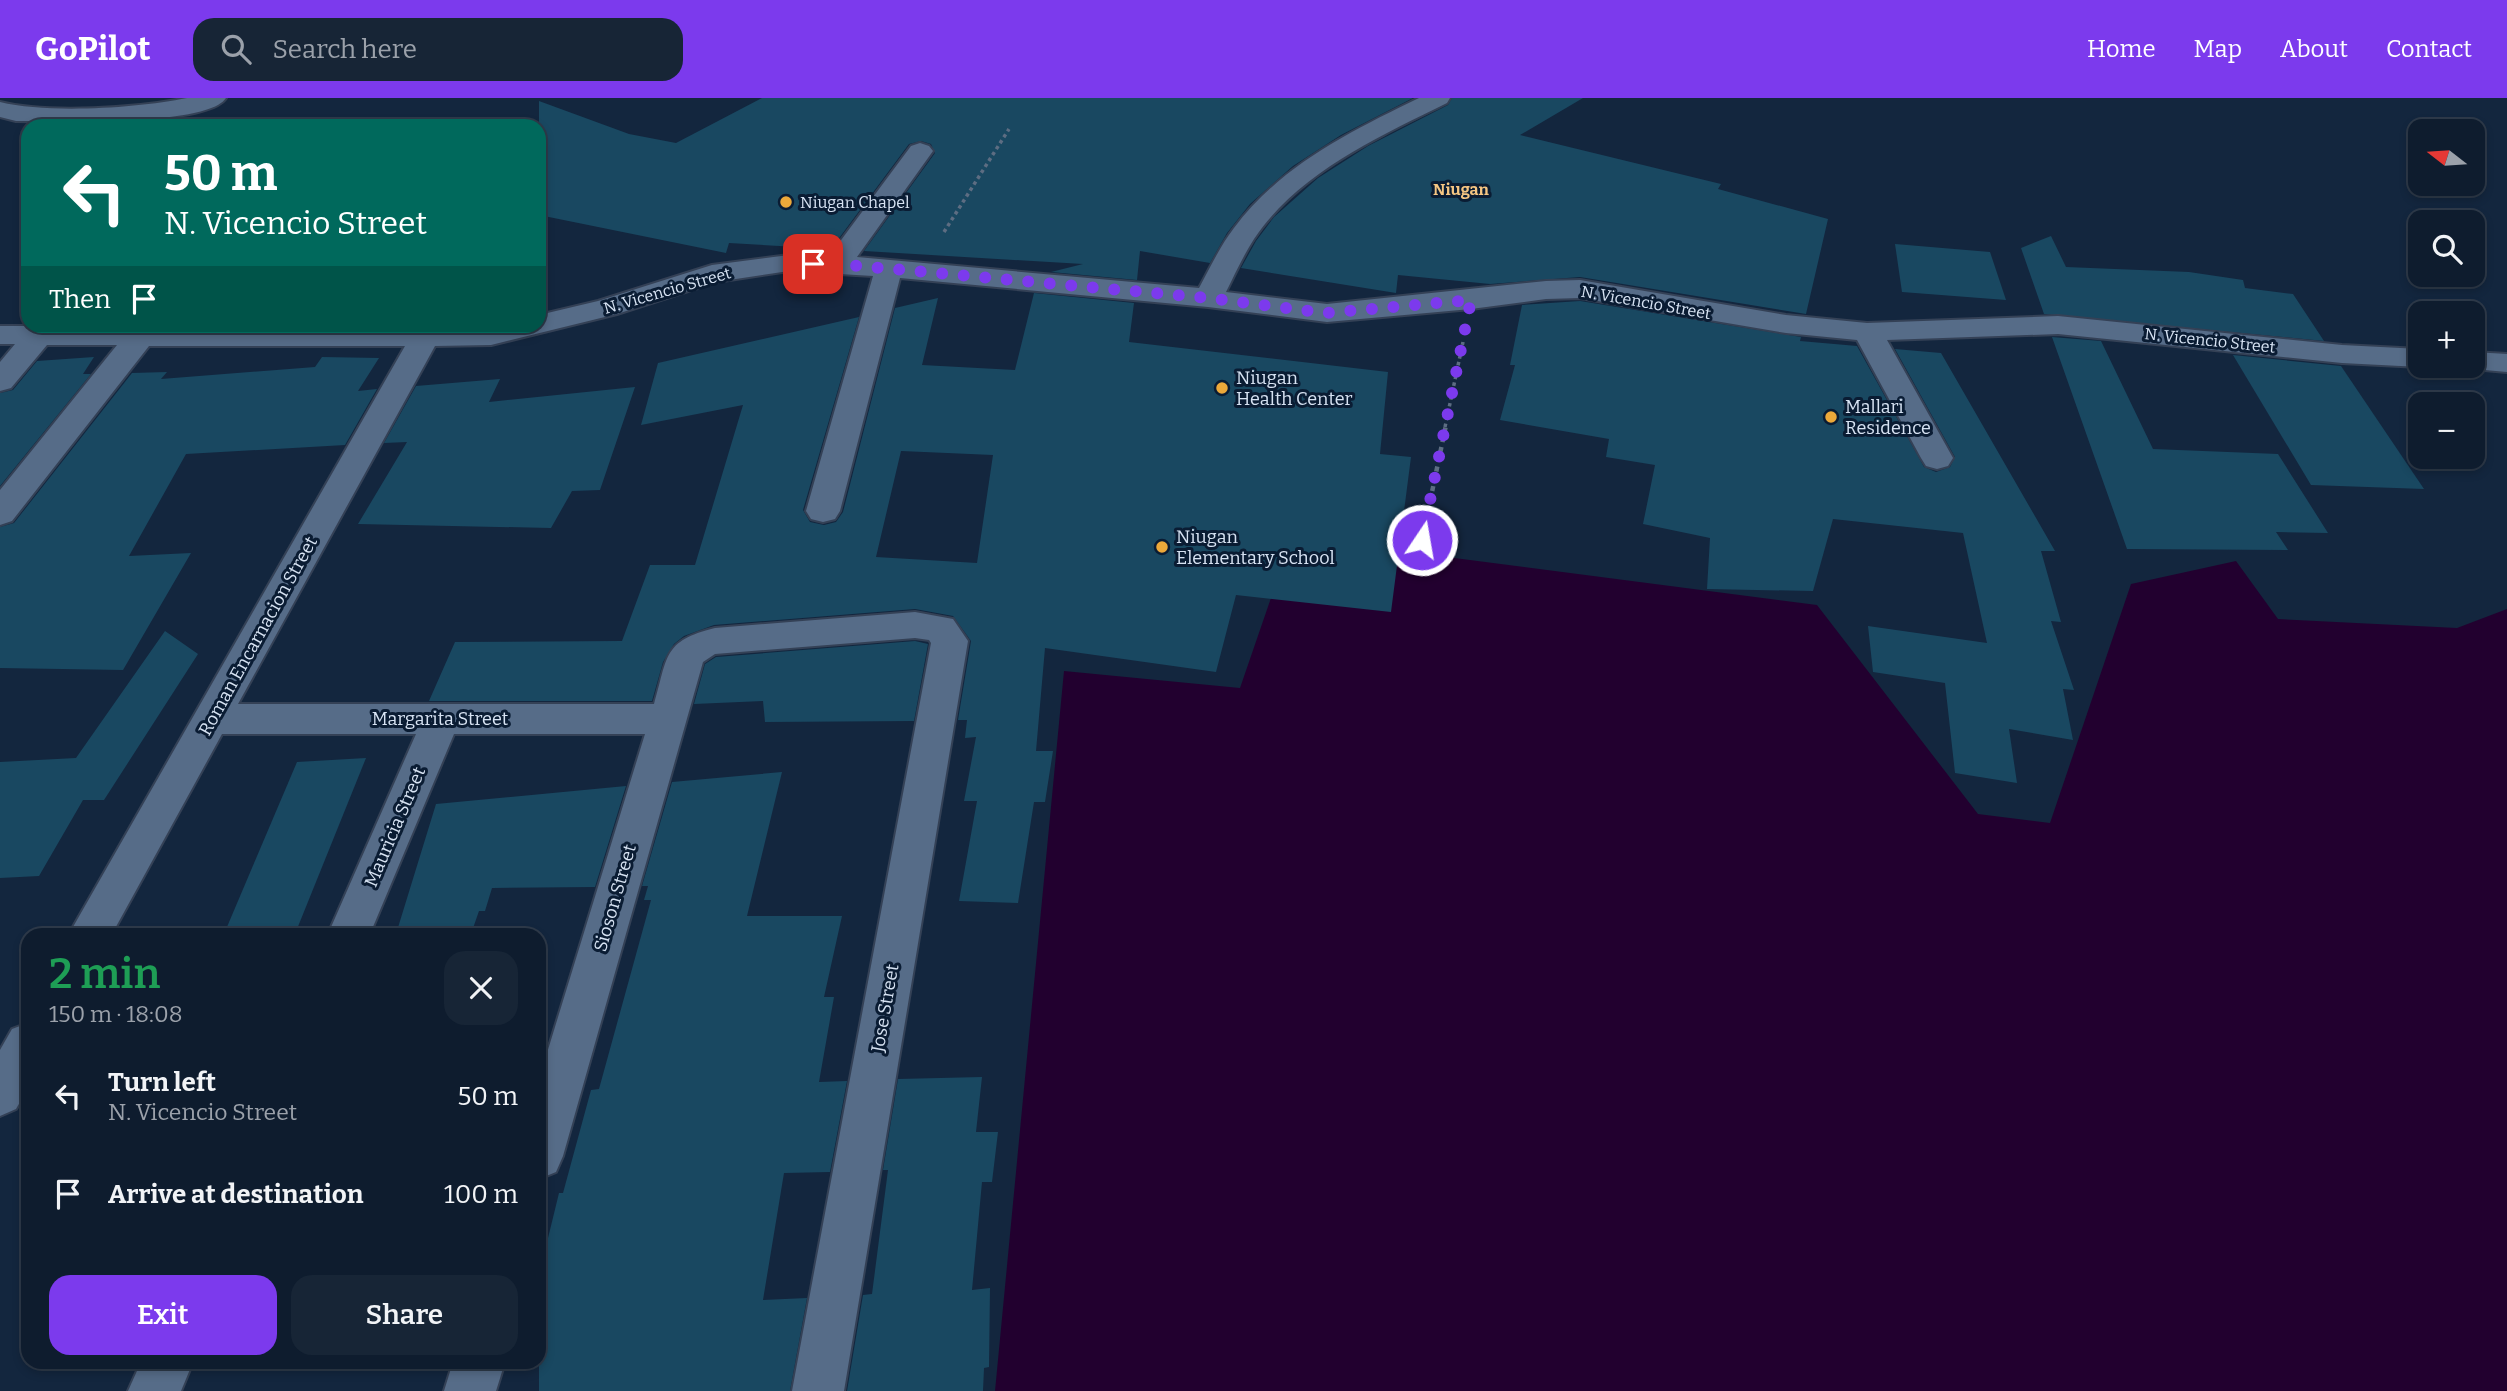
<!DOCTYPE html>
<html lang="en">
<head>
<meta charset="utf-8">
<style>
  body { margin:0; font-family:Bitter,serif; background:#172536; color:#f1f3f6; height:100vh; display:flex; flex-direction:column; font-size:26px; white-space:nowrap }
  * { box-sizing:border-box; margin:0 }
  p { font-size:23px; color:#9ba1aa }
  .icon { flex:none; width:38px; height:38px; fill:none; stroke:currentColor; stroke-width:2; stroke-linecap:round; stroke-linejoin:round }
  .map { position:relative; flex:1; overflow:hidden }
  .sheet { position:absolute; left:21px; top:830px; width:525px; height:441px; display:flex; flex-direction:column; background:#0e1c2e; border-radius:21px; box-shadow:0 4px 10px #0003,0 0 0 2px #2e3a4a }
  .sheet>* { flex:none }
  .hud { position:absolute; left:21px; top:21px; width:525px; height:214px; border-radius:21px; box-shadow:0 4px 10px #0003,0 0 0 2px #2e3a4a; background:#00695c; color:#fff; overflow:hidden }
  .needle { width:46px; rotate:287deg }
  .controls { position:absolute; left:2408px; top:21px; display:grid; gap:14px }
  .controls a { display:grid; place-items:center; width:77px; height:77px; border-radius:14px; background:#0e1c2e; box-shadow:0 4px 10px #0003,0 0 0 2px #2e3a4a; font-size:35px }
  .pin { position:absolute; display:grid; place-items:center; width:60px; height:60px; color:#fff; margin:-30px; border-radius:14px; box-shadow:0 4px 10px #0006 }
  .me { position:absolute; width:77px; margin:-38px; rotate:12deg; stroke-linejoin:round; filter:drop-shadow(0 0 5px #0008) }
  .turn { display:flex; align-items:center; gap:24px; height:147px; padding:0 28px; font-size:32px }
  .turn .icon { width:91px; height:91px; stroke-width:2.5 }
  .turn b { display:block; font-size:49px; line-height:60px }
  .then { display:flex; align-items:center; height:66px; padding:0 28px; background:#0003; gap:14px; font-size:26px }
  .round { display:grid; place-items:center; flex:none; width:74px; height:74px; border-radius:21px; background:#172536 }
  .overview { display:flex; align-items:center; justify-content:space-between; height:119px; padding:0 28px }
  h1 { font-size:42px; font-weight:600; line-height:52px; color:#1e9e55 }
  .button { display:flex; gap:14px; margin-top:auto; padding:14px 28px }
  .button a { flex:1; height:80px; border-radius:21px; background:#7c3aed; color:#fff; font-size:28px; font-weight:600; line-height:80px; text-align:center }
  .button a+a { background:#172536; color:#f1f3f6 }
  ul { padding:0; list-style:none }
  li { display:flex; align-items:center; gap:21px; height:98px; padding:0 28px }
  li div { flex:1 }
  li b { display:block; font-size:26px }
  li em { font-style:normal }
  header { display:flex; align-items:center; gap:42px; box-sizing:border-box; height:98px; padding:0 35px; background:#7c3aed; color:#fff }
  header strong { font-size:33px }
  nav { display:flex; gap:38px; margin-inline-start:auto; font-size:24px }
  .search { width:490px; height:63px; background:#172536; display:flex; align-items:center; gap:18px; box-sizing:border-box; padding:0 24px; border-radius:21px; color:#9ba1aa; font-size:26px }
  .map>svg:first-child { display:block }
  .water { fill:#22002f }
  .building { fill:#194861; fill-rule:evenodd }
  .lines { fill:none; stroke-linecap:round; stroke-linejoin:round }
  .minor-casing { stroke:#344156; stroke-width:4 }
  .path-far1 { stroke:#5d6d82; stroke-width:3.5; stroke-dasharray:3.5 3.5; stroke-linecap:butt }
  .path { stroke:#5d6d82; stroke-width:4.5; stroke-dasharray:5 5; stroke-linecap:butt }
  .minor { fill:#566c88; fill-rule:evenodd }
  .route { stroke:#7c3aed; stroke-width:12; stroke-dasharray:0 21.6 }
  .poi-dot { fill:#eca93a; stroke:#0a1c33; stroke-width:2.5 }
  .labels { text-anchor:middle; stroke-width:6; stroke-linejoin:round; paint-order:stroke }
  .far-neighbourhood-label { font-size:16px; font-weight:bold; fill:#f5c683; stroke:#0a1c33 }
  .far-poi-label { font-size:16px; fill:#d7e3f3; stroke:#0a1c33; text-anchor:start }
  .far-street-label { font-size:16px; fill:#d7e3f3; stroke:#0a1c33 }
  .poi-label { font-size:18px; fill:#d7e3f3; stroke:#0a1c33; text-anchor:start }
  .street-label { font-size:18px; fill:#d7e3f3; stroke:#0a1c33 }
</style>
</head>
<body>
<header>
<strong>GoPilot</strong>
<div class="search"><svg class="icon" aria-label="search" viewBox="0 0 24 24"><circle cx="10" cy="10" r="6"/><path d="M15 15l6 6"/></svg>Search here</div>
<nav><a>Home</a><a>Map</a><a>About</a><a>Contact</a></nav>
</header>
<div class="map">
<svg width="2507" height="1293" viewBox="0 0 2507 1293">
  <rect width="100%" height="100%" fill="#13263e"/>
  <path class="water" d="M1292,439L1817,507L1978,716L2050,725L2131,486L2236,463L2278,521L2457,530L2507,511V1293H995L1064,573L1240,590Z"/>
  <g class="building">
    <path d="M762,0H1413L1341,37L1293,68L1250,106L1227,135L1210,165L1140,153L1137,182L1051,174L1083,166L864,153L935,55L931,46L921,43L909,46L831,151L729,145L726,155L539,117V3L629,36L676,45Z"/>
    <path d="M1452,0H1583L1520,37L1721,86L1718,91L1828,121L1806,216L1580,179L1490,186L1398,177L1396,195L1241,170L1256,143L1274,119L1318,80L1368,48L1448,7Z"/>
    <path d="M2051,138L2066,169L2189,174L2243,182L2245,190L2293,196L2324,243L2044,216L2021,150Z"/>
    <path d="M1895,146L1990,154L2006,202L1902,194Z"/>
    <path d="M1034,195L1134,205L1129,244L1388,274L1380,356L1411,359L1391,514L1236,497L1216,574L1045,550L1036,653H1053L1045,704H1034L1018,805L959,803L977,703H964L976,639L965,640L967,622H958L971,543L953,518L915,511L714,527L684,538L674,546L663,564L652,603H429L455,544L622,543L650,467H695L743,307L641,327L658,265L859,219L803,412L810,424L824,427L836,424L843,414L895,210L938,200L922,267L1015,272ZM901,353L993,357L977,465L876,459Z"/>
    <path d="M1580,203L1801,239L1800,243L1857,248L1924,369L1936,374L1950,369L1955,359L1895,251L1941,255L2055,453H2041L2061,524L2051,523L2074,592L2063,591L2073,642L2009,631L2017,685L1955,675L1945,585L1873,574L1868,528L1987,545L1963,435L1833,421L1813,493L1707,491L1710,440L1643,426L1655,367L1606,359L1609,341L1500,322L1515,267H1510L1522,207Z"/>
    <path d="M2052,239L2101,243L2153,351L2278,356L2328,435L2276,434L2288,452L2127,451Z"/>
    <path d="M2233,257L2341,268L2424,391L2311,387Z"/>
    <path d="M94,259L83,276H91L0,388V295L13,292L37,263Z"/>
    <path d="M322,259L379,260L358,293L377,291L345,347L186,356L129,458L191,455L123,572L0,570V429L14,425L132,275L167,274L161,281L315,269Z"/>
    <path d="M500,281L489,304L635,289L600,392L572,393L551,430L358,426L407,344L384,345L416,288Z"/>
    <path d="M165,533L198,556L104,702H83L39,778L0,780V664L76,660Z"/>
    <path d="M915,543L928,546L914,623L765,624L763,603L694,606L705,566L716,559Z"/>
    <path d="M366,660L295,836H224L297,664Z"/>
    <path d="M782,674L747,818H842L824,899H834L819,984L847,983L830,1074L784,1075L763,1202L807,1200L790,1293H539V1177L559,1095H563L591,992L599,991L651,802H644L648,788H642L672,684Z"/>
    <path d="M626,688L595,789L492,790L485,813H479L471,836H396L436,706Z"/>
    <path d="M982,979L976,1034H998L992,1084H982L972,1192L990,1190L989,1269L984,1270L983,1293H847L863,1197L872,1196L888,1072H883L898,981Z"/>
  </g>
  <g class="lines">
    <defs>
      <g id="minor">
        <path d="M187,0H226C207,29 53,23 16,23L0,19V4C49,16 138,10 187,0Z"/>
        <path d="M1419,0H1450L1447,5C1378,39 1298,75 1254,141C1243,158 1235,176 1226,194L1327,206L1546,183L1580,182L1786,217L1867,225L2058,218L2342,247L2420,251V268H2426L2420,269L2342,265L2058,236L1887,242L1953,360L1948,368L1937,371L1926,368L1921,360L1857,242L1786,235L1580,200L1546,201L1471,211L1327,224L1208,209L900,180L840,413L835,421L823,424L811,421L806,413L873,178L789,173L716,184L617,216L491,247L435,248L238,606H654C668,559 662,543 715,530L915,514L953,521L968,543L844,1293H792L931,545L929,542L915,540L715,556L703,564L563,1058L556,1074L539,1081V981L645,636H454L370,836H328L416,636H222L112,836H69L405,248H149L12,423L0,427V392L117,247H47L11,290L0,293V264L15,246H0V228H167L166,230L539,228V217L598,203L712,167L789,157H830L911,48L920,45L929,48L933,53L857,159L1199,190C1210,170 1220,148 1234,130C1280,68 1351,33 1419,0Z"/>
        <path d="M2473,254L2507,256V274L2462,270L2461,268H2473Z"/>
        <path d="M28,925V990L16,1011L0,1018V952L12,931Z"/>
        <path d="M141,1264H193L181,1293H128Z"/>
        <path d="M453,1264H505L496,1293H444Z"/>
      </g>
    </defs>
    <use href="#minor" class="minor-casing"/>
    <g class="path-far1">
      <path d="M944,134L1009,31"/>
      <path d="M1445,329L1463,244"/>
    </g>
    <path class="path" d="M1422,442L1446,327"/>
    <use href="#minor" class="minor"/>
  </g>
  <g class="lines">
    <path class="route" d="M813,166H838L1208,200L1326,215L1471,202L1422,442"/>
  </g>
  <g class="poi-dot">
    <circle cx="786" cy="104" r="7"/>
    <circle cx="1222" cy="290" r="7"/>
    <circle cx="1831" cy="319" r="7"/>
    <circle cx="1162" cy="449" r="7"/>
  </g>
  <g class="labels">
    <g class="far-neighbourhood-label">
      <text x="1461" y="97">Niugan</text>
    </g>
    <g class="far-poi-label">
      <text x="800" y="110">Niugan Chapel</text>
    </g>
    <g class="far-street-label">
      <text transform="translate(667 192) rotate(-16)" y="6">N. Vicencio Street</text>
      <text transform="translate(1646 204) rotate(10)" y="6">N. Vicencio Street</text>
      <text transform="translate(2210 242) rotate(6)" y="6">N. Vicencio Street</text>
    </g>
    <g class="poi-label">
      <text x="1236" y="286">Niugan<tspan x="1236" dy="21">Health Center</tspan></text>
      <text x="1845" y="315">Mallari<tspan x="1845" dy="21">Residence</tspan></text>
      <text x="1176" y="445">Niugan<tspan x="1176" dy="21">Elementary School</tspan></text>
    </g>
    <g class="street-label">
      <text transform="translate(258 538) rotate(-61)" y="6">Roman Encarnacion Street</text>
      <text x="440" y="627">Margarita Street</text>
      <text transform="translate(395 729) rotate(-67)" y="6">Mauricia Street</text>
      <text transform="translate(615 800) rotate(-74)" y="6">Sioson Street</text>
      <text transform="translate(885 910) rotate(-80)" y="6">Jose Street</text>
    </g>
  </g>
</svg>
<div class="controls">
<a><svg class="needle" viewBox="-14 -14 28 28"><path d="M0-13l5 13h-10z" fill="#e53935"/><path d="M0 13l5-13h-10z" fill="#9ba1aa"/></svg></a>
<a><svg class="icon" aria-label="search" viewBox="0 0 24 24"><circle cx="10" cy="10" r="6"/><path d="M15 15l6 6"/></svg></a>
<a>+</a>
<a>−</a>
</div>
<div class="pin" style="left:813px;top:166px;background:#d93025"><svg class="icon" aria-label="arrive" viewBox="0 0 24 24"><path d="M6 21V4h12l-3 4 3 4H6"/></svg></div>
<svg class="me" style="left:1422px;top:442px" viewBox="-20 -20 40 40"><circle r="17" fill="#7c3aed" stroke="#fff" stroke-width="3"/><path d="M0-11L8 9 0 5-8 9z" fill="#fff"/></svg>
<div class="hud">
<div class="turn"><svg class="icon" aria-label="left" viewBox="0 0 24 24"><path d="M17 20v-9H6M10 6l-5 5 5 5"/></svg><div><b>50 m</b>N. Vicencio Street</div></div>
<div class="then">Then<svg class="icon" aria-label="arrive" viewBox="0 0 24 24"><path d="M6 21V4h12l-3 4 3 4H6"/></svg></div>
</div>
<section class="sheet">
<div class="overview"><div><h1>2 min</h1><p>150 m · 18:08</p></div><a class="round"><svg class="icon" aria-label="close" viewBox="0 0 24 24"><path d="M6 6l12 12M18 6L6 18"/></svg></a></div>
<ul>
<li><svg class="icon" aria-label="left" viewBox="0 0 24 24"><path d="M17 20v-9H6M10 6l-5 5 5 5"/></svg><div><b>Turn left</b><p>N. Vicencio Street</p></div><em>50 m</em></li>
<li><svg class="icon" aria-label="arrive" viewBox="0 0 24 24"><path d="M6 21V4h12l-3 4 3 4H6"/></svg><div><b>Arrive at destination</b></div><em>100 m</em></li>
</ul>
<div class="button"><a>Exit</a><a>Share</a></div>
</section>
</div>
</body>
</html>
